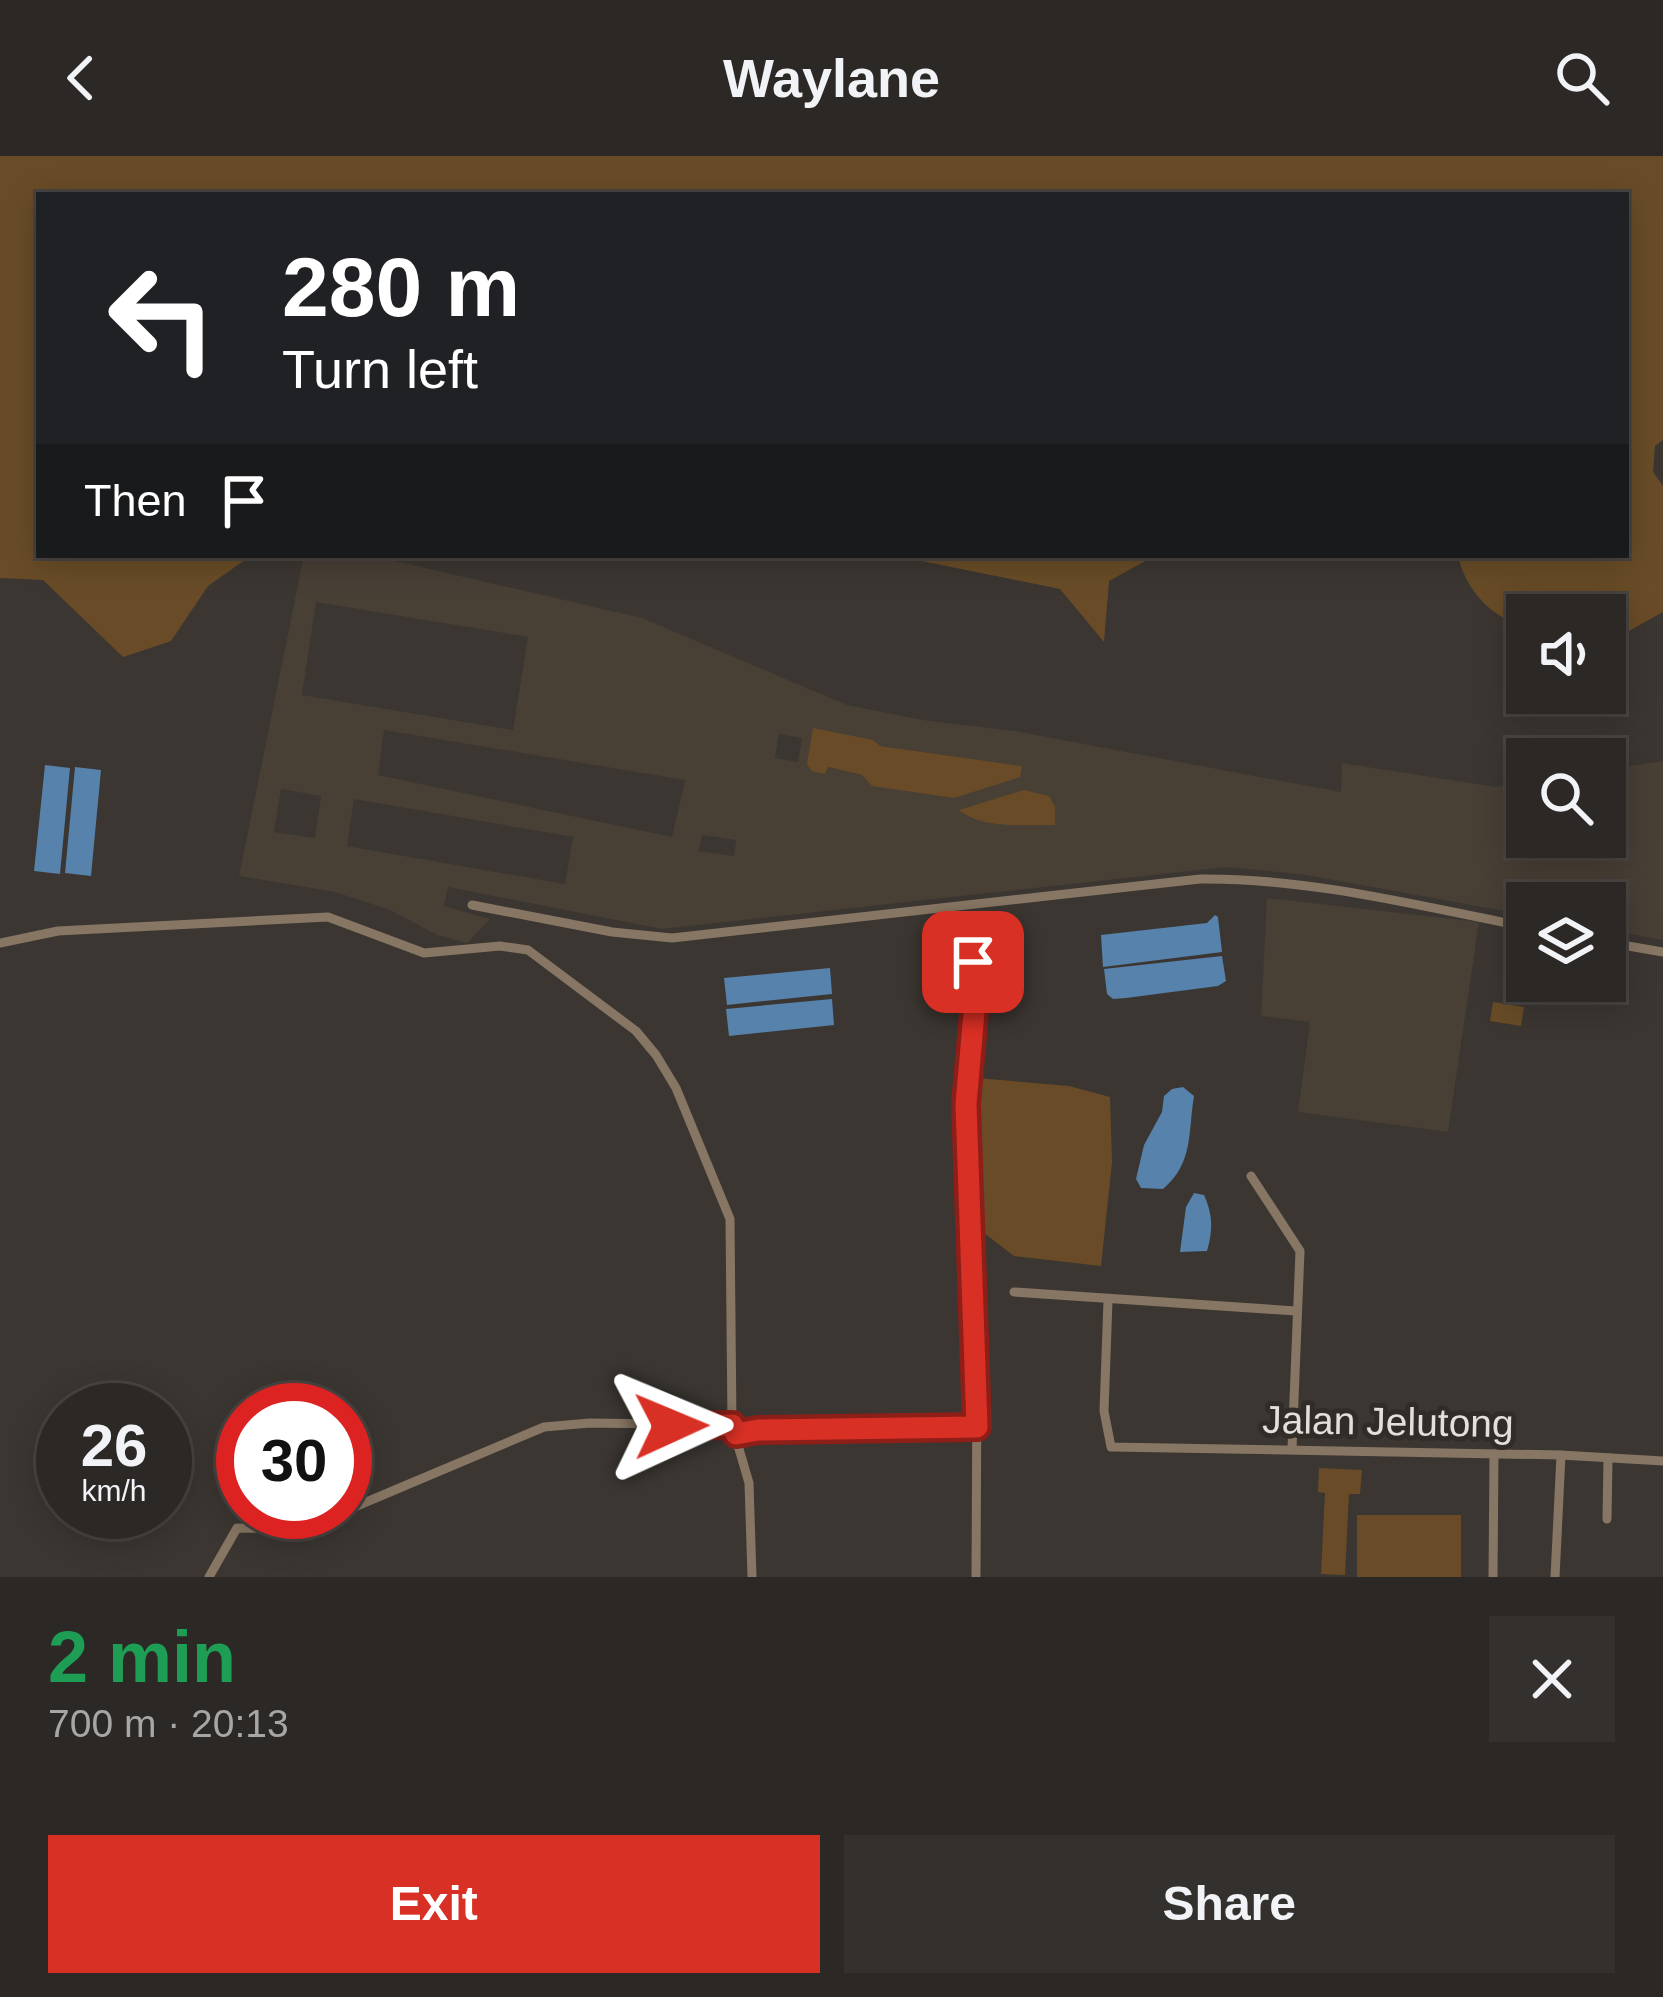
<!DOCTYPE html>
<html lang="en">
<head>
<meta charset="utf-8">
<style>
  body { margin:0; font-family:Helvetica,sans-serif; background:#34302d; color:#f1f3f6; height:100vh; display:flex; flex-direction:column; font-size:45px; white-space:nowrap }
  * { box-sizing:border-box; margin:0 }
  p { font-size:39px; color:#a6a6a7 }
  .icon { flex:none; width:66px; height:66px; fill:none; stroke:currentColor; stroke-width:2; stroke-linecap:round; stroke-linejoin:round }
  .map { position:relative; height:1421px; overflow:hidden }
  .panel { display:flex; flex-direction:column; background:#2c2825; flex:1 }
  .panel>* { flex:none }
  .hud { position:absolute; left:36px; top:36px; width:1593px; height:366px; border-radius:0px; box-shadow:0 6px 30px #0003,0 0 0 3px #484442; background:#202124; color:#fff; overflow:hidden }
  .buttons { position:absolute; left:1506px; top:438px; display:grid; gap:24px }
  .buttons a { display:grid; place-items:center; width:120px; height:120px; border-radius:0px; background:#2c2825; box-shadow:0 6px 30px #0003,0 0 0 3px #484442; font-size:60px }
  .speed { position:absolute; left:36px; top:1227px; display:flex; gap:24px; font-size:60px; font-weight:700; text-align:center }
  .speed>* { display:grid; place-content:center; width:156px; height:156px; border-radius:50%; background:#2c2825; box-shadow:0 6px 30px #0003,0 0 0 3px #484442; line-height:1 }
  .speed small { font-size:30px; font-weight:400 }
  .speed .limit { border:18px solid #d22; background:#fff; color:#111 }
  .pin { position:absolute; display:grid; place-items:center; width:102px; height:102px; color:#fff; margin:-51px; border-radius:24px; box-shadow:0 6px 18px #0006 }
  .me { position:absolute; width:132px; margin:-66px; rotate:89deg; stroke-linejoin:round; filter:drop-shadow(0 0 9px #0008) }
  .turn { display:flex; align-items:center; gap:42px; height:252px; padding:0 48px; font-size:54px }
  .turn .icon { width:156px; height:156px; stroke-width:2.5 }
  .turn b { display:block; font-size:84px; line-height:102px }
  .then { display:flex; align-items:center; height:114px; padding:0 48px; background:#0003; gap:24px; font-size:45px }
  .round { display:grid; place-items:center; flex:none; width:126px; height:126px; border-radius:0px; background:#34302d }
  .summary { display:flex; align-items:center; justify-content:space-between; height:204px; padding:0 48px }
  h1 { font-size:72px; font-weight:600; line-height:90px; color:#1e9e55 }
  .primary-button { display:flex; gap:24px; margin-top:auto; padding:24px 48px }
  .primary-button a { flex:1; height:138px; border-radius:0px; background:#d93025; color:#fff; font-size:48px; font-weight:600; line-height:138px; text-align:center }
  .primary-button a+a { background:#34302d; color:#f1f3f6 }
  header { display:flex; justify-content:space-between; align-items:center; height:156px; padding:0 48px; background:#2c2825; font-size:54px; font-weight:600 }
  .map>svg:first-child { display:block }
  .built { fill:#483f35; fill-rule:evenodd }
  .green { fill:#694c27 }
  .water { fill:#5682ab }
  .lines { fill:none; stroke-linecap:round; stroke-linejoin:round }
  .street { stroke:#877663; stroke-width:9 }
  .route-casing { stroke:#8d1f18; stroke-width:30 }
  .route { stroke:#d93025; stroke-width:21 }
  .labels { text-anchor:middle; stroke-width:10; stroke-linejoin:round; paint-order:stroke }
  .street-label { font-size:39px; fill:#e2dfdc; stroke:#312c27 }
</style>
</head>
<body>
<header><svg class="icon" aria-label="back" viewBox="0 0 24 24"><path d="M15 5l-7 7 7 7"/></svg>Waylane<svg class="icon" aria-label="search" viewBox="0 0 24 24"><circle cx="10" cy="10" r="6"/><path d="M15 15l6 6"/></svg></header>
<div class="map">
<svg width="1663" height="1421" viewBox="0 0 1663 1421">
  <rect width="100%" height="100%" fill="#3b3631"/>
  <g class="built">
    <path d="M304,399H369L642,462L847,549L923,564L1014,575L1341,636L1342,607L1496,631L1527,626V681H1605V614L1663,605V784L1605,773V747H1527V759L1300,718L1226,711L662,773L448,731L444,750L490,763L467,787L437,779L390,754L335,736L239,720ZM316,446L528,481L513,574L302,539ZM384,574L685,624L672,681L378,619ZM779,578L802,582L798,606L775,602ZM873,584L880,590L1021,610L862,619L827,611ZM281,633L321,640L315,682L274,676ZM354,643L573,681L565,728L347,690ZM702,679L736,684L734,700L699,695Z"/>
    <path d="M1267,742L1479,766L1448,976L1298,956L1310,866L1261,860Z"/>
  </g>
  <g class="green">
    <path d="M0,0H1663V284L1655,290L1653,316L1663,330V456L1618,481L1605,479V459H1527V470C1493,465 1464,432 1458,399H1626V39H39V399H252L208,430L171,485L123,501L43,424L0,422Z"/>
    <path d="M892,399H1156L1109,425L1104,486L1060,433Z"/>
    <path d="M813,572L873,584L880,590L1022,610L1020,621L954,642L872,630L862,619L828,611L825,618L812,615L807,608Z"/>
    <path d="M1024,634L1049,640L1055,651V669C1027,669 981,673 959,654Z"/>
    <path d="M1493,846L1524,851L1521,870L1490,865Z"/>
    <path d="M977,922L1069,930L1110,941L1112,1006L1101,1110L1014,1100L976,1071Z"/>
    <path d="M1319,1312L1362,1314L1360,1338H1349L1345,1419L1321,1418L1325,1337L1318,1336Z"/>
    <rect x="1357" y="1359" width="104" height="62"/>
  </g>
  <g class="water">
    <path d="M45,609L70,612L60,718L34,715Z"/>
    <path d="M75,611L101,614L91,720L65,717Z"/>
    <path d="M1215,759L1218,761L1222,796L1103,811L1101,779L1207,767Z"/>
    <path d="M1222,800L1226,825L1218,830L1126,842L1113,843L1107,838L1104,813Z"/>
    <path d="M830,812L832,838L727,849L724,822Z"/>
    <path d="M832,843L834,869L729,880L726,853Z"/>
    <path d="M1183,931L1194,940C1188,975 1194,1007 1163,1033L1141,1032L1136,1023L1144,989L1162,956L1164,940L1172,933Z"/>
    <path d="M1194,1037L1204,1039C1213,1059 1213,1074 1207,1095L1180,1096L1186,1051Z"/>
  </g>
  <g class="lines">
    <g class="street">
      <path d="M472,749L612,776L672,782L1200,723C1311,722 1419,750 1527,771"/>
      <path d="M1605,786L1663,796"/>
      <path d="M0,787L58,775L328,761L424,797L500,790L528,794L636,875L656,899L676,932L730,1063L732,1269L749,1327L752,1421"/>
      <path d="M973,806L974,857L966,948L977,1220L976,1421"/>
      <path d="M1251,1020L1300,1095L1292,1293"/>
      <path d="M1014,1136L1296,1155"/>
      <path d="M1108,1145L1104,1255L1111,1291L1561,1299L1663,1305"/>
      <path d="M736,1278L758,1274L977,1271"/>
      <path d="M345,1355L544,1271L590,1267L732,1269"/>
      <path d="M1607,1363L1608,1302"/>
      <path d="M209,1421L237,1372C273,1373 309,1371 342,1356"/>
      <path d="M1493,1421L1494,1298"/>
      <path d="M1555,1421L1561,1299"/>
    </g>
  </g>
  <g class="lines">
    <defs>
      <path id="route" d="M671,1270L732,1269L736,1278L758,1274L977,1271L966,948L974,857L973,806"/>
    </defs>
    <use href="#route" class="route-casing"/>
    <use href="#route" class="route"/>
  </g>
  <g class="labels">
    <g class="street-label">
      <text transform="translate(1388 1265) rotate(1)" y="14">Jalan Jelutong</text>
    </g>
  </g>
</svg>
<div class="buttons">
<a><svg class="icon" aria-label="sound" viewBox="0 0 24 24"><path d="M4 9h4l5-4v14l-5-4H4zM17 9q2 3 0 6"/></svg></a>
<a><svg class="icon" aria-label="search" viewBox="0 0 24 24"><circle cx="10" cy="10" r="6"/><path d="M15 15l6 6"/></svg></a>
<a><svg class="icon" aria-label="layers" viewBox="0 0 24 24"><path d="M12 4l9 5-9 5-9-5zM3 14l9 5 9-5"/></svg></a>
</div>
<div class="speed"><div>26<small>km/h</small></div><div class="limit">30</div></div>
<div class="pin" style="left:973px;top:806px;background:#d93025"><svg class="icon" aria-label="arrive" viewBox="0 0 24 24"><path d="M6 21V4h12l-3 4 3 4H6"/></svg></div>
<svg class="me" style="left:671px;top:1270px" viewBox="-20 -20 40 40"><path d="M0-17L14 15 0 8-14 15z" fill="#d93025" stroke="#fff" stroke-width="4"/></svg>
<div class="hud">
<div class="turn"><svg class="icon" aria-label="left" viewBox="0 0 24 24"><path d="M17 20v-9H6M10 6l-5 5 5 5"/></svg><div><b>280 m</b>Turn left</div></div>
<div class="then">Then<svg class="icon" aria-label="arrive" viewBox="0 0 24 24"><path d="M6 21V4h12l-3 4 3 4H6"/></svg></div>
</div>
</div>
<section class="panel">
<div class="summary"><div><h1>2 min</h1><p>700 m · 20:13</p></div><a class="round"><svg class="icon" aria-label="close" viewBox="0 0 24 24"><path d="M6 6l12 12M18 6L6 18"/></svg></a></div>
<div class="primary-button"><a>Exit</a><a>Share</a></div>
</section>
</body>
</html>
